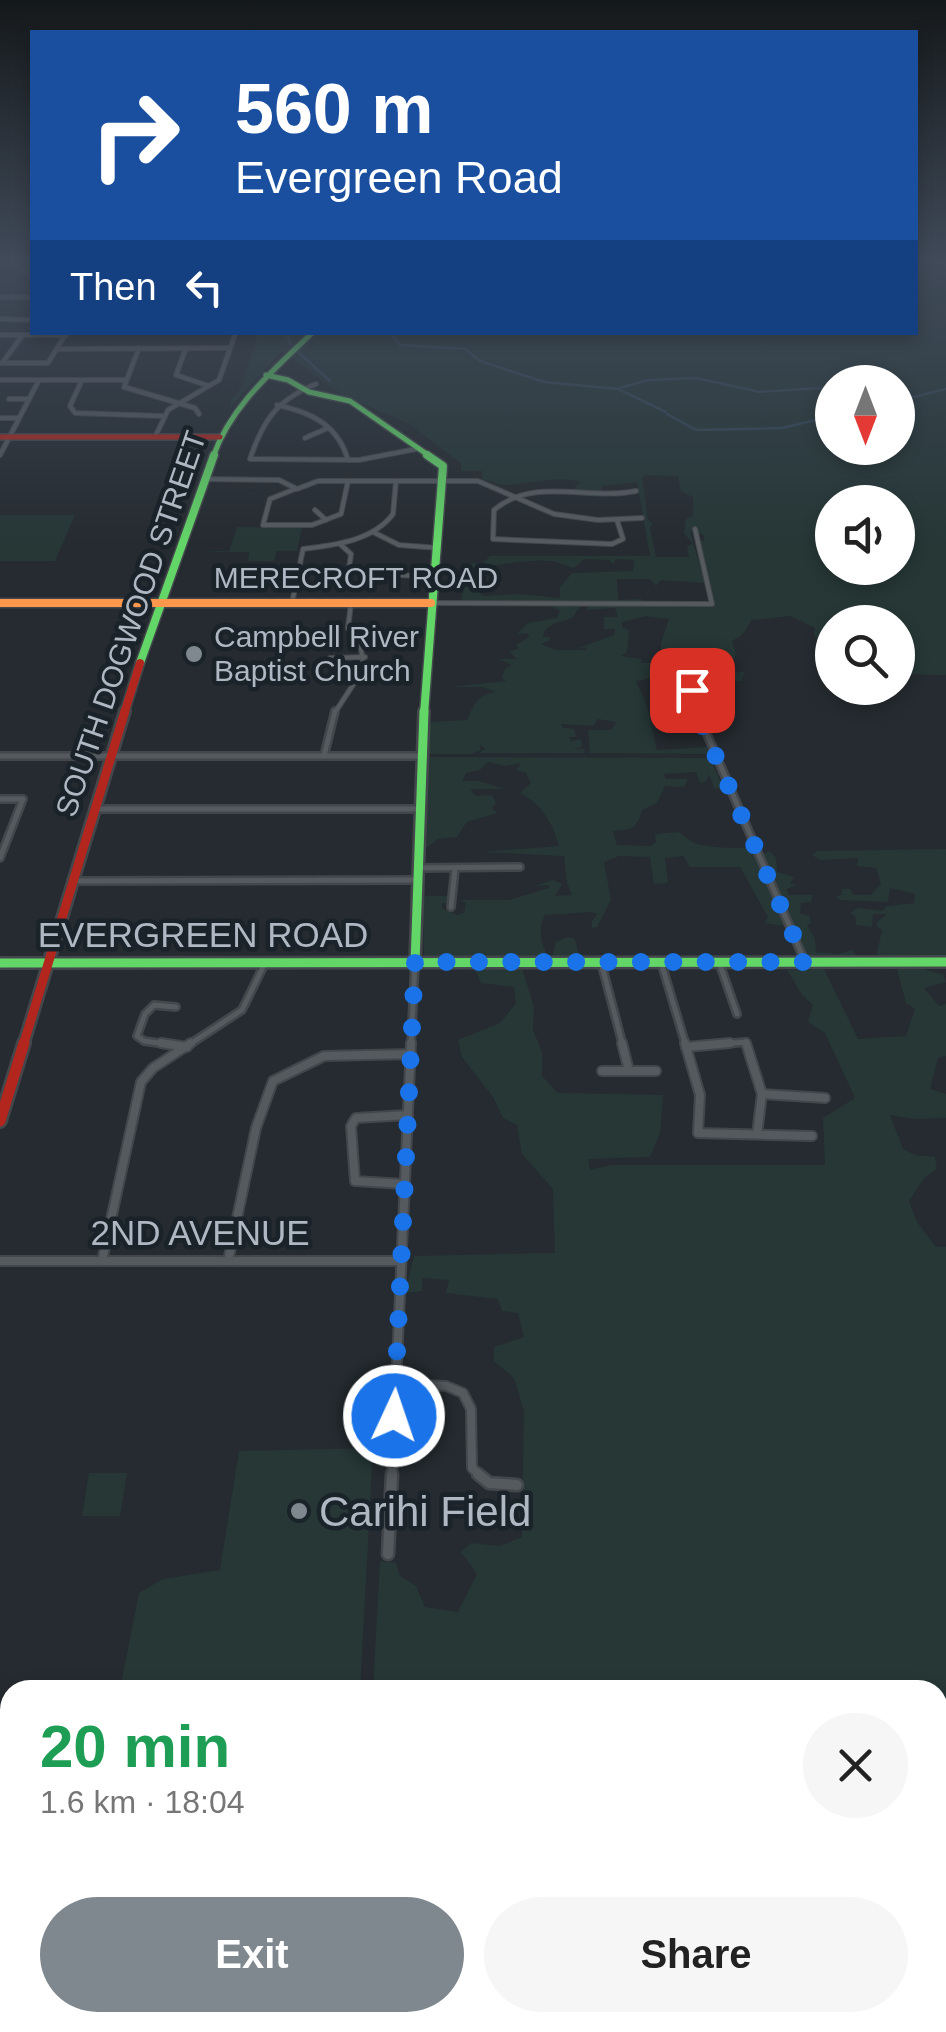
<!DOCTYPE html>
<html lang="en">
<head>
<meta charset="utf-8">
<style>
  body { margin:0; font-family:Helvetica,sans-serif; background:#f6f6f6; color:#222; height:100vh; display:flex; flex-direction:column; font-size:38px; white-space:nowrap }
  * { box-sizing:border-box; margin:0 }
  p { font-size:32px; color:#767676 }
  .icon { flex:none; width:55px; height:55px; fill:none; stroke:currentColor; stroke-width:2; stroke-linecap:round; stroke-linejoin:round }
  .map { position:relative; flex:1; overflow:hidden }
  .panel { position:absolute; left:0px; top:1680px; width:948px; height:352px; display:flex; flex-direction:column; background:#fff; border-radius:30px 30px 0 0; box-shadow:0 5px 15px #0003 }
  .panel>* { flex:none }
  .hud { position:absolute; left:30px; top:30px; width:888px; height:305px; border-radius:0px; box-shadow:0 5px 15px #0003; background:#1a4fa0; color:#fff; overflow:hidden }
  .needle { width:65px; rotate:180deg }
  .controls { position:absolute; left:815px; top:365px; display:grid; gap:20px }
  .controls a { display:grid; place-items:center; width:100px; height:100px; border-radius:50%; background:#fff; box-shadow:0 5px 15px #0003; font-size:50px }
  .pin { position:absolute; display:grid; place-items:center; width:85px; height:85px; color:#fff; margin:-42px; border-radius:20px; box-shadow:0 5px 15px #0006 }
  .me { position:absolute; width:110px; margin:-55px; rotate:3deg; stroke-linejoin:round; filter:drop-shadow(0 0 8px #0008) }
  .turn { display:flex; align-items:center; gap:35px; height:210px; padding:0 40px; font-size:45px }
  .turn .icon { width:130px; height:130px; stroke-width:2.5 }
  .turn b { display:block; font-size:70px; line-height:85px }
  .then { display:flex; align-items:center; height:95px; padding:0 40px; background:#0003; gap:20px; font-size:38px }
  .round { display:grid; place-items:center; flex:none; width:105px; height:105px; border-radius:52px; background:#f6f6f6 }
  .summary { display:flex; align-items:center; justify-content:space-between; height:170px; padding:0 40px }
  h1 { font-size:60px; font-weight:700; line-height:75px; color:#1e9e55 }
  .button { display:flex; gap:20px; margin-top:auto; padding:20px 40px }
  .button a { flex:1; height:115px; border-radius:60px; background:#7f878f; color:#fff; font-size:40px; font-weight:700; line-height:115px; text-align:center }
  .button a+a { background:#f6f6f6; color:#222 }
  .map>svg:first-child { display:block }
  .green { fill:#263736; fill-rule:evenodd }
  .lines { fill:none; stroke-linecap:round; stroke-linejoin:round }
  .stream-far1 { stroke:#344656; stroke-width:2.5 }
  .stream { stroke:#344656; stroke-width:4 }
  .street-far3-casing { stroke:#43474b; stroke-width:6 }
  .street-far2-casing { stroke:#43474b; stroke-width:10 }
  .street-far1-casing { stroke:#43474b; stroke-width:12 }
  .street-casing { stroke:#43474b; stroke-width:15 }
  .fast-far2-casing { stroke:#43474b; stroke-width:8 }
  .fast-far1-casing { stroke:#43474b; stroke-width:11 }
  .fast-casing { stroke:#43474b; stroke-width:14 }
  .slow-casing { stroke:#43474b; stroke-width:11 }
  .jam-far3-casing { stroke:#43474b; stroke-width:8 }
  .jam-far2-casing { stroke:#43474b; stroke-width:11 }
  .jam-far1-casing { stroke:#43474b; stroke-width:14 }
  .jam-casing { stroke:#43474b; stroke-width:16 }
  .street-far3 { stroke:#555a5f; stroke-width:4 }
  .street-far2 { stroke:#555a5f; stroke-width:5 }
  .street-far1 { stroke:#555a5f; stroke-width:8 }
  .street { stroke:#555a5f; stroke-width:10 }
  .fast-far2 { stroke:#63d668; stroke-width:5 }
  .fast-far1 { stroke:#63d668; stroke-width:8 }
  .fast { stroke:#63d668; stroke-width:9 }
  .slow { stroke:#ff974d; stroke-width:8 }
  .jam-far3 { stroke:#b3261e; stroke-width:5 }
  .jam-far2 { stroke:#b3261e; stroke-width:8 }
  .jam-far1 { stroke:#b3261e; stroke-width:9 }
  .jam { stroke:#b3261e; stroke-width:11 }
  .route { stroke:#1a73e8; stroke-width:18; stroke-dasharray:0 32.4 }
  .poi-dot { fill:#7f878f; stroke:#1a222a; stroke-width:4 }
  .labels { text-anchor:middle; stroke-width:9; stroke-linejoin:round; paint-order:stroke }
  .far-street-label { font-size:30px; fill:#afb8c2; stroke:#1a222a }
  .far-poi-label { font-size:30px; fill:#afb8c2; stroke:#1a222a; text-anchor:start }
  .street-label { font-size:35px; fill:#afb8c2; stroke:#1a222a }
  .near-poi-label { font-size:42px; fill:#afb8c2; stroke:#1a222a; text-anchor:start }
</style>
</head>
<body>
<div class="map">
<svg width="946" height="2032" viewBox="0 0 946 2032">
  <rect width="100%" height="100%" fill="#252b30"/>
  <g class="green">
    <path d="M915,258H946V675L898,674V622H832V651L825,649L814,635L815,628L791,616L752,620L742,635L732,641L736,654L734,659L705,658L701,651L695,657L716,662L718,670L745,672L741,681L706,679L688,672L684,679L678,673L636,681L647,706L657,750L707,747L709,754L590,753L588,730H611L616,722L598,719L593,726L561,724L563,728L574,729L576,737H569L571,741L581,739L582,747L572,749H585L584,753H479L485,749L480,745V750L472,754H425L430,722L467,720C474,704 477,695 495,692L483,687H449L506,681L502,678L505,669L512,665L498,659H517L509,652L519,648L516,645L529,637L528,633L517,634L528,623L557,618L560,611L551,606H580L573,617C562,623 544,623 543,637H550V640L541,644L556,650H586L587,647L576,649L614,635L615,629H604V617H618L615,608L586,610L588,606L714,605L699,540L704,541V535L692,531L690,532L705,583L661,580L656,586L650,579H617L618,600L642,599L643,603L461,601L465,584L492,580L504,583L481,586L478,591L483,596L519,594L560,598V587L572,573L633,571L634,560L616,559L613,564L609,560L584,559L574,568C566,566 560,562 552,561C523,558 493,568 464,568L462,564L483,563L490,556H650L637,482L602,486V494L573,489L581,482C554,475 532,484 506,485C499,485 490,481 482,479V471H461V463L409,424L341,394L282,351L230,408L231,399L242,387L258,333L915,332ZM832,382H898V448H832ZM645,475L678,476L681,491L693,497V516L686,519L684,533L693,544L687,546L689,557H656L650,528L653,523L648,520L642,478ZM832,502H898V568H832ZM646,616L669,619L661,643V663H641V659L621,656L627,652L629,630L622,627V622Z"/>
    <path d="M0,515H75L55,561H0Z"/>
    <path d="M237,527L302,528L297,551H277L274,561H248L249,552H188L229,551Z"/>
    <path d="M428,757L711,758L723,789L714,788L709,774L707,781L700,783L696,772L664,774L666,779H688L684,787L665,786L657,803L642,810C637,829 631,830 613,831L617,845L651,846L656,842L655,834L680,832C694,851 728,847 750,848L786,926L765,923L768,917L740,867H690L683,856L665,858L668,883L654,884L650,857L619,856L604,862L611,900L597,927L592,928V921L597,914L591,912L545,915C537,928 541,944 548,956H552L556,942L567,937L575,939L579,956L588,960L424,957L423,896H453L452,901L442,904L443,909L457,915L464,913L466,903L460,900H509L549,888V885L535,886L553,880L562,884L555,896L572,895L567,883L564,856L482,852L559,846C552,821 541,804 520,793L531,783L525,772L516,770L521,763L505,766L488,762L480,770L466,773L462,781H479L505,789H470L476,796L492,795L496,803L492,808L497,813L467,822L457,837L438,839L426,848Z"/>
    <path d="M946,849V960L810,961L762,854L770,851L776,858L777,872L794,877L790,883L797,885L786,889L789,895H813L811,902L801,903L800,913L810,917L811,923L807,925L815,939L816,952L839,954L852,950L857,957H876L882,930L876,926L877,922L887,914H873L872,927L856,925L855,916L850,913L858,908L882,911L887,906L914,903L915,894L890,888L888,902L839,900L836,896L841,895L842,889H850L853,895H871L881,884L876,868L857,866L858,858L820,860L812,855L817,851Z"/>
    <path d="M474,968H522L534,1007L533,1030L542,1052V1076L558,1093L663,1095L660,1133L650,1157L588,1159L590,1170L611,1165H825L823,1118L855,1098L825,1033L808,1022L813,1005L802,995L787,970L824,969L858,1039L906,1036L915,1009L906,1003L897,969H924L943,975L946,982L924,988L939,1006L946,1004V1056L938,1058L930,1089L946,1094V1118L915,1119L890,1115L903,1149L915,1155L935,1157L937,1169L924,1178L909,1201L917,1222L936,1247H946V1787L938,1788V1690H373L380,1561L396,1563L400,1576L416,1586L425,1607L458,1612L477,1574L461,1552L471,1543L500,1546L522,1537L524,1411L514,1378L494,1361V1347L524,1337L518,1313L502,1311L498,1299L446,1293L449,1280L422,1278V1291L405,1293L414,1256L555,1253L553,1189L522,1154L517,1125L503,1118L493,1097L462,1057L458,1040L500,1023L516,1003L514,987L481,983Z"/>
    <path d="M373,1448L360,1690H120L139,1593L163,1579L220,1570L239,1451Z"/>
    <path d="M89,1473H127L120,1516H82Z"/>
    <path d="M938,1935L946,1959V2032H804L805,2023L938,2022Z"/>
    <path d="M204,2022H637V2023L634,2032H206Z"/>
  </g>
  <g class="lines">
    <g class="stream-far1">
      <path d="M286,332L291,345"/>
      <path d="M389,332L400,345L465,349L480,361L544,382L618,389L666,412"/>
      <path d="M298,352L330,381"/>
      <path d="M619,388L649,380L696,378L760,392L819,388L832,392"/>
      <path d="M898,401L946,389"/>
      <path d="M667,414L696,430L782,428L832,416"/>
    </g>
    <path class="stream" d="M523,2032L528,2022"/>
    <defs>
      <g id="street-far3">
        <path d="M8,258L32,277"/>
        <path d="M0,297H32"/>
        <path d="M0,319L32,320"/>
        <path d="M0,335H66"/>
        <path d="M139,348L124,387L195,408L199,414"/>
        <path d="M186,348L176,375L209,386"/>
        <path d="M57,349L230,348"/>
        <path d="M3,362L22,336"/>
        <path d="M0,363H48L67,332"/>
        <path d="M0,380H126"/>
        <path d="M82,380L70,406L75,413L162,416"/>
        <path d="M316,384C277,400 263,420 250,459L359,460L416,449"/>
        <path d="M9,399H29"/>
        <path d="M277,405C311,412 338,425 348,460"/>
        <path d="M0,418H19"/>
        <path d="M155,437L168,410L219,380L236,332"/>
        <path d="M305,438L328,428"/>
        <path d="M0,455L39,380"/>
        <path d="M206,479L279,480L297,489L318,481H478L554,514L598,520L642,518"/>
        <path d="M295,489L270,499L263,525H312L341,514L348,481"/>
        <path d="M315,510L326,520"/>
        <path d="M617,520L623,539L612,544L493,539L494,510C534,476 588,501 636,491"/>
        <path d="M373,532L399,545L439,548"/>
        <path d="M340,544L351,554L348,576"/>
        <path d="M399,575L435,577"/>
        <path d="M292,603L303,549C334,545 373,541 393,514L396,481"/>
        <path d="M431,603L712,604L695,529"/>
        <path d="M330,658L365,657"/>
        <path d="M693,675L697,714"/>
        <path d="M334,714L364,668L360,642L348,628L351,603"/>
      </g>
      <g id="street-far2">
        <path d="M697,711L805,962"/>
        <path d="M0,756H422"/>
        <path d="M324,756L335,711"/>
        <path d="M0,799H23L0,858"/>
        <path d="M95,809H421"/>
        <path d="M419,868L520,867"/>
        <path d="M71,881L419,880"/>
        <path d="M451,907L455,869"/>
        <path d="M601,962L623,1046"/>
        <path d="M661,962L686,1046"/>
        <path d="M719,962L737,1014"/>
        <path d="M176,1007L154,1005L145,1014L137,1036L144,1041L179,1046"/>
        <path d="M187,1046L242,1010L265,963"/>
        <path d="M411,1046L415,963"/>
        <path d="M700,1046L746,1042L747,1046"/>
      </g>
      <g id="street-far1">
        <path d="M161,1043L187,1047"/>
        <path d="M622,1043L629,1071"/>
        <path d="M685,1043L700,1095L698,1133L812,1136"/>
        <path d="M746,1043L762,1094L757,1134"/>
        <path d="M686,1047L730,1043"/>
        <path d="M602,1071H656"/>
        <path d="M762,1094L825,1098"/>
        <path d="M404,1184L355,1181L351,1126L356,1118L408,1115"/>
        <path d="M0,1261H401"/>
        <path d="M102,1261L141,1082L153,1068L191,1043"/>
        <path d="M228,1261L256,1128L273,1081L324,1056L411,1054"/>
        <path d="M396,1383L446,1386L463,1393L471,1409L472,1468L481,1476"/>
        <path d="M392,1476L411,1043"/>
      </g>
      <g id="street">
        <path d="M478,1474L489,1483L517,1485"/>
        <path d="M388,1554L392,1474"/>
        <path d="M0,1723H10"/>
        <path d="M0,1834L10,1837"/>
        <path d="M0,2003L10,2006"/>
        <path d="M101,2022L143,2030"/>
        <path d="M9,2032L11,2022"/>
        <path d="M796,2032L797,2022"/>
      </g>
      <g id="fast-far2">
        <path d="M266,375L288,380L309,392L350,401L431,457"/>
        <path d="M213,457C231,405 274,370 313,332"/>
      </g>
      <g id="fast-far1">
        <path d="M140,663L214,455"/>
        <path d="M424,714L443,466L427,455"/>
      </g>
      <g id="fast">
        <path d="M0,963L946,962"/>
        <path d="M415,963L424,711"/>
      </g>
      <path id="slow" d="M0,603H431"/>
      <path id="jam-far3" d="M0,437H220"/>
      <path id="jam-far2" d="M124,714L140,663"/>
      <path id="jam-far1" d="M23,1046L125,711"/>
      <path id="jam" d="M0,1121L24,1043"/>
    </defs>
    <use href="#street-far3" class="street-far3-casing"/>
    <use href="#street-far2" class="street-far2-casing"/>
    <use href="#street-far1" class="street-far1-casing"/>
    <use href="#street" class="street-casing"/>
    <use href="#fast-far2" class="fast-far2-casing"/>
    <use href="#fast-far1" class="fast-far1-casing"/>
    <use href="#fast" class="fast-casing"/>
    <use href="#slow" class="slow-casing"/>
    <use href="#jam-far3" class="jam-far3-casing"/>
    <use href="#jam-far2" class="jam-far2-casing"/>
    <use href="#jam-far1" class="jam-far1-casing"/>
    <use href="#jam" class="jam-casing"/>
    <use href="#street-far3" class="street-far3"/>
    <use href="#street-far2" class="street-far2"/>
    <use href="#street-far1" class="street-far1"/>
    <use href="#street" class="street"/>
    <use href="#fast-far2" class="fast-far2"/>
    <use href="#fast-far1" class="fast-far1"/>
    <use href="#fast" class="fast"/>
    <use href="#slow" class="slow"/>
    <use href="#jam-far3" class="jam-far3"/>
    <use href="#jam-far2" class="jam-far2"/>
    <use href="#jam-far1" class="jam-far1"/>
    <use href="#jam" class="jam"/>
  </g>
  <linearGradient id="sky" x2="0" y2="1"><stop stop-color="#14181a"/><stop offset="0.48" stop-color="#404a59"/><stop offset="1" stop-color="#404a59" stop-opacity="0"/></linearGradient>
  <rect width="946" height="543" fill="url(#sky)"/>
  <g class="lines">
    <path class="route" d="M394,1416L415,962H805L697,713L692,690"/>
  </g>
  <g class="poi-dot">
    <circle cx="194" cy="654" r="10"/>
    <circle cx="299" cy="1511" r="10"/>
  </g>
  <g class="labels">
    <g class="far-street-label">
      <text x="356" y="588">MERECROFT ROAD</text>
      <text transform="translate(131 624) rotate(-71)" y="10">SOUTH DOGWOOD STREET</text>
    </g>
    <g class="far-poi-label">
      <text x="214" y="647">Campbell River<tspan x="214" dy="34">Baptist Church</tspan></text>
    </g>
    <g class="street-label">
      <text x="203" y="947">EVERGREEN ROAD</text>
      <text x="200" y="1245">2ND AVENUE</text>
    </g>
    <g class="near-poi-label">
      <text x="319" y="1526">Carihi Field</text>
    </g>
  </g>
</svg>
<div class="controls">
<a><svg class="needle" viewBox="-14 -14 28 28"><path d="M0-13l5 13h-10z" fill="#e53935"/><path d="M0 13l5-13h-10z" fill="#767676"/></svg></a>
<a><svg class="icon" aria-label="sound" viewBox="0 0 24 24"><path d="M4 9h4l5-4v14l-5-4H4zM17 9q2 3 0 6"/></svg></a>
<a><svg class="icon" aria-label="search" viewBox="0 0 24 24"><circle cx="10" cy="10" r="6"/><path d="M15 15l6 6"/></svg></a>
</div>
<div class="pin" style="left:692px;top:690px;background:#d93025"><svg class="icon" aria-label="arrive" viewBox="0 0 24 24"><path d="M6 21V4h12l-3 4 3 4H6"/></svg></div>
<svg class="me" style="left:394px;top:1416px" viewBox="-20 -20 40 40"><circle r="17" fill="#1a73e8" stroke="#fff" stroke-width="3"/><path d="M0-11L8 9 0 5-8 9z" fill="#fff"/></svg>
<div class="hud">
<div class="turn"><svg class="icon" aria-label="right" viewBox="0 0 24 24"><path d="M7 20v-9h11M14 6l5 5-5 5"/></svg><div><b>560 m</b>Evergreen Road</div></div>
<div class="then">Then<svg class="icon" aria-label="left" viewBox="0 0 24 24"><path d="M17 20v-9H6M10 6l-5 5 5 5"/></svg></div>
</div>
<section class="panel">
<div class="summary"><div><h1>20 min</h1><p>1.6 km · 18:04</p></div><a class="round"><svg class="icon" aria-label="close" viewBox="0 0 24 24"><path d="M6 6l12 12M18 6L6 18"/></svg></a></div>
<div class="button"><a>Exit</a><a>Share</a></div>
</section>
</div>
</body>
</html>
